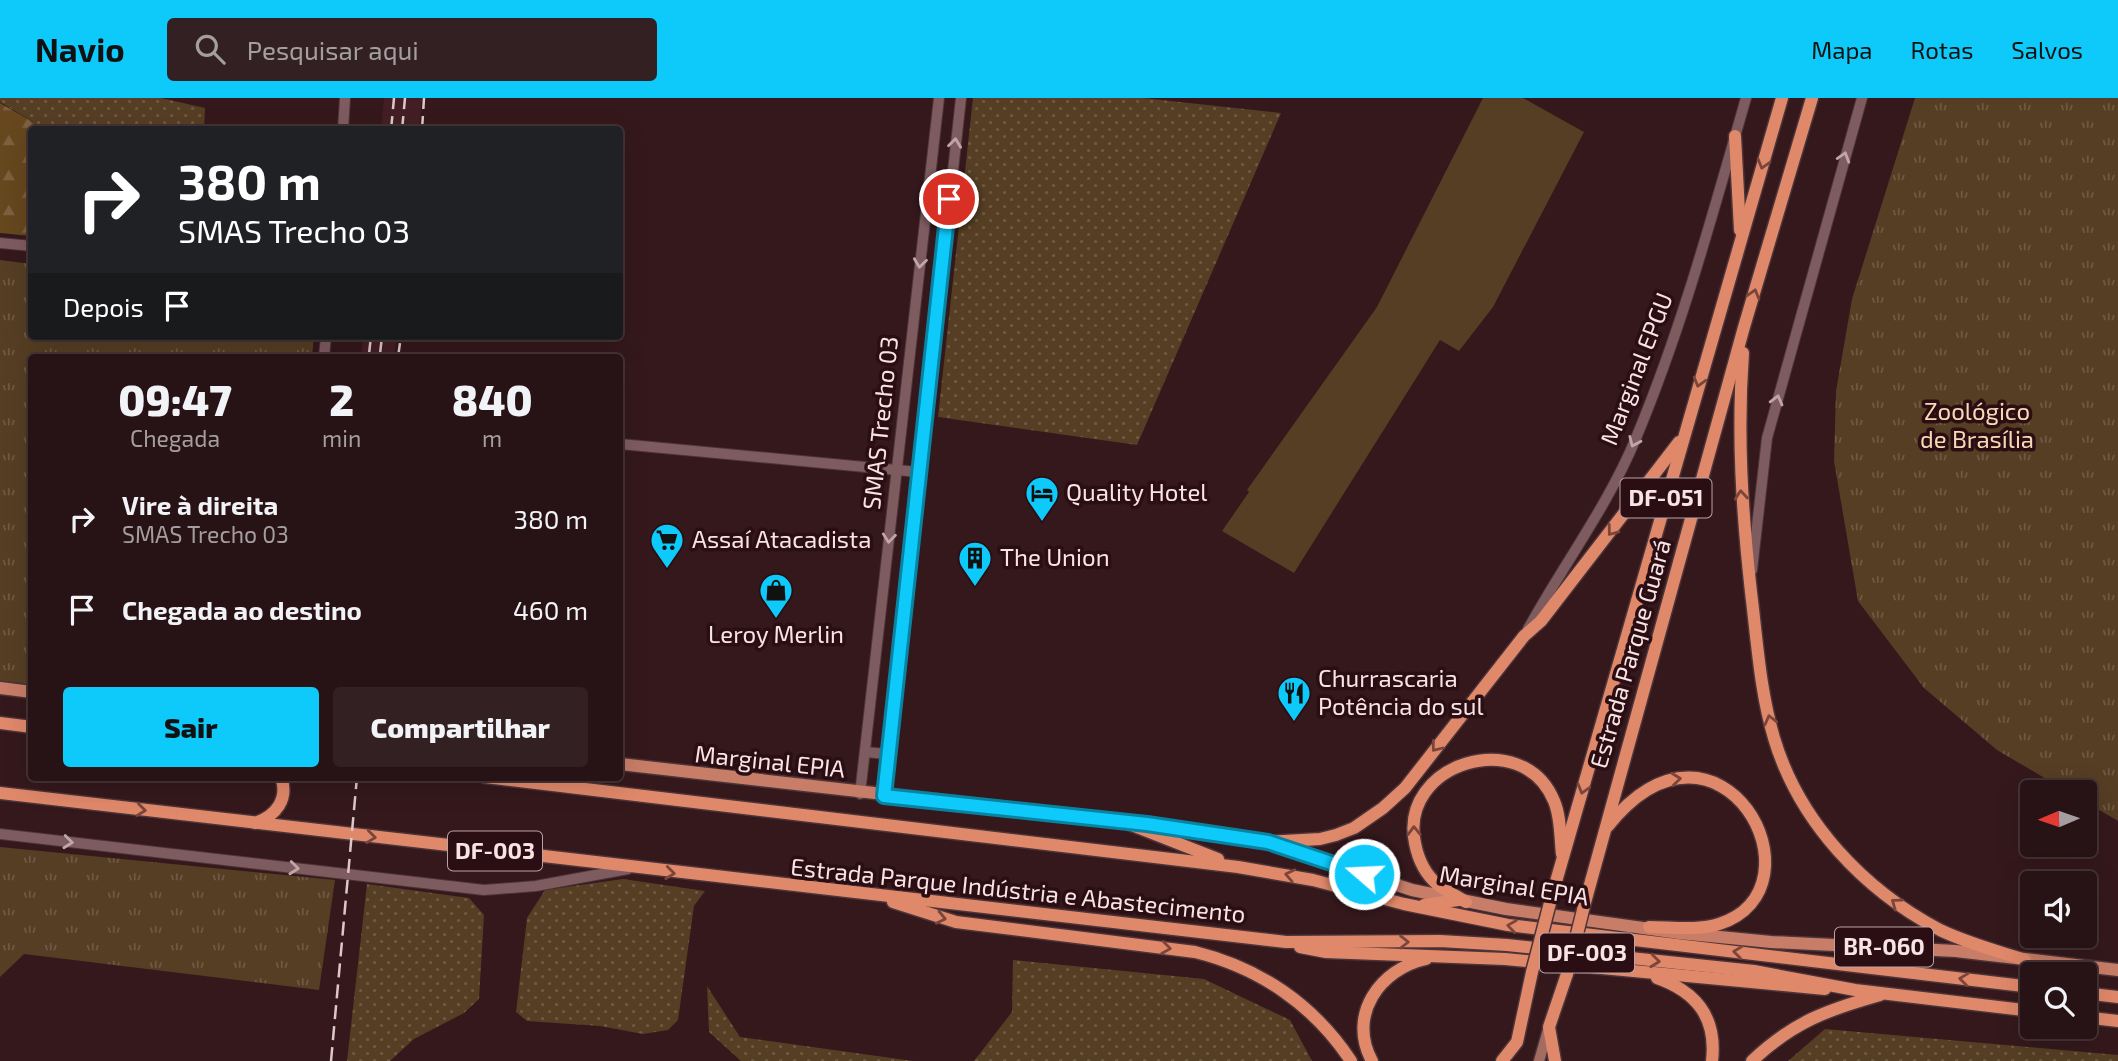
<!DOCTYPE html>
<html lang="pt">
<head>
<meta charset="utf-8">
<style>
  body { margin:0; font-family:"Exo 2",sans-serif; background:#332022; color:#f1f3f6; height:100vh; display:flex; flex-direction:column; font-size:26px; white-space:nowrap }
  * { box-sizing:border-box; margin:0 }
  p { font-size:23px; color:#a49ea0 }
  .icon { flex:none; width:38px; height:38px; fill:none; stroke:currentColor; stroke-width:2; stroke-linecap:round; stroke-linejoin:round }
  .map { position:relative; flex:1; overflow:hidden }
  .side { position:absolute; left:28px; top:256px; width:595px; height:427px; display:flex; flex-direction:column; background:#271215; border-radius:7px; box-shadow:0 7px 28px #0002,0 0 0 2px #433234 }
  .side>* { flex:none }
  .guide { position:absolute; left:28px; top:28px; width:595px; height:214px; border-radius:7px; box-shadow:0 7px 28px #0002,0 0 0 2px #433234; background:#202124; color:#fff; overflow:hidden }
  .needle { width:46px; rotate:268deg }
  .tools { position:absolute; left:2020px; top:682px; display:grid; gap:14px }
  .tools a { display:grid; place-items:center; width:77px; height:77px; border-radius:7px; background:#271215; box-shadow:0 7px 28px #0002,0 0 0 2px #433234; font-size:35px }
  .pin { position:absolute; display:grid; place-items:center; width:60px; height:60px; color:#fff; margin:-30px; border:4px solid #fff; border-radius:50%; box-shadow:0 2px 7px #0007 }
  .me { position:absolute; width:77px; margin:-38px; rotate:289deg; stroke-linejoin:round; filter:drop-shadow(0 0 5px #0008) }
  .turn { display:flex; align-items:center; gap:24px; height:147px; padding:0 35px; font-size:32px }
  .turn .icon { width:91px; height:91px; stroke-width:2.5 }
  .turn b { display:block; font-size:49px; line-height:60px }
  .then { display:flex; align-items:center; height:66px; padding:0 35px; background:#0003; gap:14px; font-size:26px }
  .eta { display:flex; justify-content:space-evenly; align-items:center; height:119px; text-align:center }
  .eta b { font-size:42px; font-weight:800; line-height:49px }
  .button { display:flex; gap:14px; margin-top:auto; padding:14px 35px }
  .button a { flex:1; height:80px; border-radius:7px; background:#0dcafa; color:#111; font-size:28px; font-weight:800; line-height:80px; text-align:center }
  .button a+a { background:#332022; color:#f1f3f6 }
  ul { padding:0; list-style:none }
  li { display:flex; align-items:center; gap:21px; height:91px; padding:0 35px }
  li div { flex:1 }
  li b { display:block; font-size:26px }
  li em { font-style:normal }
  header { display:flex; align-items:center; gap:42px; box-sizing:border-box; height:98px; padding:0 35px; background:#0dcafa; color:#111 }
  header strong { font-size:33px }
  nav { display:flex; gap:38px; margin-inline-start:auto; font-size:24px }
  .search { width:490px; height:63px; background:#332022; display:flex; align-items:center; gap:18px; box-sizing:border-box; padding:0 24px; border-radius:7px; color:#a49ea0; font-size:26px }
  .map>svg:first-child { display:block }
  .built { fill:#431f25 }
  .grass { fill:url(#grass-dots) }
  .forest { fill:url(#forest-firs) }
  .park { fill:url(#park-tufts) }
  .garden { fill:#553e23 }
  .lines { fill:none; stroke-linecap:round; stroke-linejoin:round }
  .tertiary-casing { stroke:#4c3438; stroke-width:12 }
  .secondary-casing { stroke:#4c3438; stroke-width:13 }
  .primary-casing { stroke:#4c3438; stroke-width:15 }
  .trunk-casing { stroke:#4c3438; stroke-width:15 }
  .tertiary { stroke:#7e5b5f; stroke-width:10 }
  .secondary { stroke:#a36c63; stroke-width:10 }
  .primary { stroke:#c77d67; stroke-width:12 }
  .trunk { stroke:#e0886a; stroke-width:12 }
  .rail { stroke:#ddc7c9; stroke-width:2.5; stroke-dasharray:14 7; stroke-linecap:butt }
  .trunk-bridge-casing { stroke:#4c3438; stroke-width:15; stroke-linecap:butt }
  .trunk-bridge { stroke:#e0886a; stroke-width:12 }
  .oneway { stroke:#c1a6a9 }
  .oneway2 { stroke:#7c453a }
  .route-casing { stroke:#0883a2; stroke-width:18 }
  .route { stroke:#0dcafa; stroke-width:12 }
  .labels { text-anchor:middle; stroke-width:7; stroke-linejoin:round; paint-order:stroke }
  .shield { fill:#2a0e13; stroke:#baa3a6; stroke-width:2 }
  .shield-label { font-size:23px; font-weight:bold; fill:#f8e3e5 }
  .street-label { font-size:24px; fill:#f8e3e5; stroke:#2a0e13 }
  .park-label { font-size:24px; fill:#f9d9b4; stroke:#2a0e13 }
  .poi-label { font-size:24px; fill:#f8e3e5; stroke:#2a0e13; text-anchor:start }
</style>
</head>
<body>
<header>
<strong>Navio</strong>
<div class="search"><svg class="icon" aria-label="search" viewBox="0 0 24 24"><circle cx="10" cy="10" r="6"/><path d="M15 15l6 6"/></svg>Pesquisar aqui</div>
<nav><a>Mapa</a><a>Rotas</a><a>Salvos</a></nav>
</header>
<div class="map">
<svg width="2118" height="963" viewBox="0 0 2118 963">
  <defs>
    <pattern id="grass-dots" width="8" height="8" patternUnits="userSpaceOnUse" patternTransform="scale(1.75)"><rect width="8" height="8" fill="#553e23"/><path d="M2 2h.1M6 6h.1" fill="none" stroke="#6e5a43" stroke-width="1.8" stroke-linecap="round"/></pattern>
    <pattern id="forest-firs" width="22" height="20" patternUnits="userSpaceOnUse" patternTransform="scale(1.75)"><rect width="22" height="20" fill="#66471e"/><path d="M5 1l3.5 6h-7zM16 11l3.5 6h-7z" fill="#7d613f"/></pattern>
    <pattern id="park-tufts" width="24" height="20" patternUnits="userSpaceOnUse" patternTransform="scale(1.75)"><rect width="24" height="20" fill="#553e23"/><path d="M3 7l-1-3M5 7V3M7 7l1-3M15 17l-1-3M17 17v-4M19 17l1-3" fill="none" stroke="#6e5a43"/></pattern>
  </defs>
  <rect width="100%" height="100%" fill="#34181c"/>
  <g class="built">
    <path d="M384,0H422L419,31H381Z"/>
    <path d="M363,238H397L394,259H361Z"/>
  </g>
  <g class="grass">
    <path d="M0,0H161L205,10L204,31H45L0,4Z"/>
    <path d="M973,0H1143L1281,15L1137,347L938,319Z"/>
    <path d="M623,781L705,793L694,808L678,922L668,932L643,936L600,928L527,923L516,914L527,820L545,792Z"/>
    <path d="M367,786L469,800L484,817L479,901L464,915L414,941L390,963H347Z"/>
    <path d="M1013,862L1204,881L1290,922L1312,963H974L1012,914Z"/>
    <path d="M707,888L740,939L913,963H741L709,934Z"/>
    <path d="M1825,931L2118,957V963H1788Z"/>
  </g>
  <path class="forest" d="M0,5L45,31L32,32L31,138L0,135Z"/>
  <g class="park">
    <path d="M1915,0H2118V723L2084,703V695H2070L1997,652L1924,590L1858,503L1834,363L1836,293L1852,201Z"/>
    <path d="M0,162L31,166L32,238H314L312,259H32L31,586L0,583Z"/>
    <path d="M0,749L335,782L319,892L24,856L0,879Z"/>
  </g>
  <path class="garden" d="M1483,0H1523L1584,34L1493,209L1459,253L1440,242L1294,475L1222,433L1249,394L1247,392L1377,209Z"/>
  <g class="lines">
    <defs>
      <g id="tertiary">
        <path d="M343,32L345,0"/>
        <path d="M0,145L32,148"/>
        <path d="M324,259L326,238"/>
        <path d="M620,346L918,374"/>
        <path d="M1752,472L1767,340L1862,0"/>
        <path d="M1528,531C1563,467 1608,408 1636,340C1682,230 1713,115 1746,0"/>
        <path d="M865,654L887,656"/>
        <path d="M860,696L939,0"/>
        <path d="M884,698L961,0"/>
        <path d="M0,736L484,792L536,788L628,771"/>
      </g>
      <path id="secondary" d="M1539,963L1548,932"/>
      <g id="primary">
        <path d="M0,590L32,594"/>
        <path d="M620,666L1147,726L1268,744L1412,792L1506,811L1679,835L1771,844L1956,853L2118,872"/>
      </g>
      <g id="trunk">
        <path d="M1735,38L1740,132"/>
        <path d="M1743,255C1737,336 1742,413 1751,494C1757,542 1760,593 1774,640C1799,724 1864,792 1940,832C1967,845 1997,853 2025,862"/>
        <path d="M0,625L32,629"/>
        <path d="M485,679L1238,769L1313,782L1404,806L1508,827L2032,889"/>
        <path d="M0,695L1286,844L1440,843L1507,847L1754,873L1855,892L2032,913"/>
        <path d="M255,725C276,718 289,701 281,679"/>
        <path d="M1129,726L1218,761"/>
        <path d="M1608,728C1720,589 1830,790 1719,826C1697,833 1671,829 1649,829"/>
        <path d="M1268,744L1320,741L1336,737L1354,730L1383,710L1405,690L1524,538L1541,523L1679,344"/>
        <path d="M1551,801L1782,0"/>
        <path d="M893,804L956,824L1195,854C1260,870 1314,907 1351,963"/>
        <path d="M1466,804C1457,798 1446,793 1438,787C1425,776 1418,761 1415,745C1398,665 1523,627 1554,703C1561,719 1560,740 1562,756"/>
        <path d="M1424,807L1458,802"/>
        <path d="M1583,812L1744,229L1812,0"/>
        <path d="M1300,849L1326,854L1505,861L1825,891"/>
        <path d="M1657,880C1697,894 1717,920 1712,963"/>
        <path d="M2084,895L2118,899"/>
        <path d="M2084,919L2118,923"/>
        <path d="M1372,963C1347,917 1380,871 1426,861"/>
        <path d="M1502,963L1517,944L1532,874"/>
        <path d="M1555,963L1549,929L1567,876"/>
        <path d="M1752,963C1793,924 1827,912 1880,897"/>
      </g>
    </defs>
    <use href="#tertiary" class="tertiary-casing"/>
    <use href="#secondary" class="secondary-casing"/>
    <use href="#primary" class="primary-casing"/>
    <use href="#trunk" class="trunk-casing"/>
    <use href="#tertiary" class="tertiary"/>
    <use href="#secondary" class="secondary"/>
    <use href="#primary" class="primary"/>
    <use href="#trunk" class="trunk"/>
    <g class="rail">
      <path d="M391,32L394,0"/>
      <path d="M402,32L405,0"/>
      <path d="M422,32L424,0"/>
      <path d="M369,256L371,238"/>
      <path d="M380,256L382,238"/>
      <path d="M398,259L401,238"/>
      <path d="M331,963L357,679"/>
    </g>
    <defs>
      <g id="trunk-bridge">
        <path d="M1532,874L1551,801"/>
        <path d="M1567,876L1583,812"/>
      </g>
    </defs>
    <use href="#trunk-bridge" class="trunk-bridge-casing"/>
    <use href="#trunk-bridge" class="trunk-bridge"/>
  </g>
  <defs><path id="oneway-chevron" d="M-2-3.5L2.5 0L-2 3.5" fill="none" stroke-width="1.6" stroke-linecap="round" stroke-linejoin="round" transform="scale(1.75)"/></defs>
  <g class="oneway">
    <use href="#oneway-chevron" transform="translate(955 45) rotate(-83)"/>
    <use href="#oneway-chevron" transform="translate(1844 59) rotate(-73)"/>
    <use href="#oneway-chevron" transform="translate(920 165) rotate(97)"/>
    <use href="#oneway-chevron" transform="translate(1777 302) rotate(-75)"/>
    <use href="#oneway-chevron" transform="translate(1634 344) rotate(114)"/>
    <use href="#oneway-chevron" transform="translate(889 440) rotate(96)"/>
    <use href="#oneway-chevron" transform="translate(68 744) rotate(6)"/>
    <use href="#oneway-chevron" transform="translate(294 770) rotate(6)"/>
  </g>
  <g class="oneway2">
    <use href="#oneway-chevron" transform="translate(1763 66) rotate(106)"/>
    <use href="#oneway-chevron" transform="translate(1754 196) rotate(-74)"/>
    <use href="#oneway-chevron" transform="translate(1699 284) rotate(106)"/>
    <use href="#oneway-chevron" transform="translate(1741 397) rotate(-95)"/>
    <use href="#oneway-chevron" transform="translate(1612 433) rotate(127)"/>
    <use href="#oneway-chevron" transform="translate(1770 622) rotate(-104)"/>
    <use href="#oneway-chevron" transform="translate(1436 649) rotate(128)"/>
    <use href="#oneway-chevron" transform="translate(1676 681) rotate(-6)"/>
    <use href="#oneway-chevron" transform="translate(1583 691) rotate(106)"/>
    <use href="#oneway-chevron" transform="translate(141 712) rotate(7)"/>
    <use href="#oneway-chevron" transform="translate(1414 733) rotate(-91)"/>
    <use href="#oneway-chevron" transform="translate(371 739) rotate(7)"/>
    <use href="#oneway-chevron" transform="translate(670 775) rotate(7)"/>
    <use href="#oneway-chevron" transform="translate(1290 777) rotate(-168)"/>
    <use href="#oneway-chevron" transform="translate(1896 805) rotate(-144)"/>
    <use href="#oneway-chevron" transform="translate(941 820) rotate(13)"/>
    <use href="#oneway-chevron" transform="translate(1512 828) rotate(-172)"/>
    <use href="#oneway-chevron" transform="translate(1404 844)"/>
    <use href="#oneway-chevron" transform="translate(1166 850) rotate(8)"/>
    <use href="#oneway-chevron" transform="translate(1738 854) rotate(-173)"/>
    <use href="#oneway-chevron" transform="translate(1655 863) rotate(6)"/>
    <use href="#oneway-chevron" transform="translate(1964 881) rotate(-173)"/>
  </g>
  <g class="lines">
    <defs>
      <path id="route" d="M949,101L884,698L1147,726L1268,744L1364,776"/>
    </defs>
    <use href="#route" class="route-casing"/>
    <use href="#route" class="route"/>
  </g>
  <defs>
    <symbol id="hotel-pin" viewBox="-11 -11 22 30"><path d="M0 17L-7.5 6A9.5 9.5 0 1 1 7.5 6Z" fill="#0dcafa" stroke="#2a0e13"/><path d="M-6-4.5h1.5V1H6V5H4.5V3h-9V5H-6ZM-4 0a1.8 1.8 0 1 1 3.6 0ZM.5 0V-2.5h3Q6-2.5 6 0Z" fill="#111"/></symbol>
    <symbol id="supermarket-pin" viewBox="-11 -11 22 30"><path d="M0 17L-7.5 6A9.5 9.5 0 1 1 7.5 6Z" fill="#0dcafa" stroke="#2a0e13"/><path d="M-6-5.5h2.5l.6 2H6L4.5 2H-2.5L-4.4-4H-6ZM-1.5 3.2a1.3 1.3 0 1 0 .1 0ZM3 3.2a1.3 1.3 0 1 0 .1 0Z" fill="#111"/></symbol>
    <symbol id="building-pin" viewBox="-11 -11 22 30"><path d="M0 17L-7.5 6A9.5 9.5 0 1 1 7.5 6Z" fill="#0dcafa" stroke="#2a0e13"/><path d="M-4-6H4V6H1V3H-1V6H-4ZM-2.5-4.3h1.7v1.8h-1.7ZM.8-4.3h1.7v1.8H.8ZM-2.5-1h1.7V.8h-1.7ZM.8-1h1.7V.8H.8Z" fill="#111"/></symbol>
    <symbol id="shop-pin" viewBox="-11 -11 22 30"><path d="M0 17L-7.5 6A9.5 9.5 0 1 1 7.5 6Z" fill="#0dcafa" stroke="#2a0e13"/><path d="M-5-2.5h2.3a2.7 3.5 0 0 1 5.4 0H5L5.5 6h-11ZM-1.5-2.5h3a1.5 2.3 0 0 0-3 0Z" fill="#111"/></symbol>
    <symbol id="restaurant-pin" viewBox="-11 -11 22 30"><path d="M0 17L-7.5 6A9.5 9.5 0 1 1 7.5 6Z" fill="#0dcafa" stroke="#2a0e13"/><path d="M-5-6h1v4h1v-4h1v4h1v-4h1v5L-1.5 .5V6h-2V.5L-5-1ZM5-6V6H3V1.5H1.5Q1.5-4 5-6Z" fill="#111"/></symbol>
  </defs>
  <g fill-rule="evenodd">
    <use href="#hotel-pin" x="1023" y="376" width="38" height="52"/>
    <use href="#supermarket-pin" x="648" y="423" width="38" height="52"/>
    <use href="#building-pin" x="956" y="441" width="38" height="52"/>
    <use href="#shop-pin" x="757" y="473" width="38" height="52"/>
    <use href="#restaurant-pin" x="1275" y="576" width="38" height="52"/>
  </g>
  <g class="labels">
    <g class="shield">
      <rect x="1620.5" y="380.5" width="91" height="39" rx="5"/>
      <rect x="448" y="733.5" width="94" height="39" rx="5"/>
      <rect x="1835" y="829.5" width="98" height="39" rx="5"/>
      <rect x="1540" y="835.5" width="94" height="39" rx="5"/>
    </g>
    <g class="shield-label">
      <text x="1666" y="408">DF-051</text>
      <text x="495" y="761">DF-003</text>
      <text x="1884" y="857">BR-060</text>
      <text x="1587" y="863">DF-003</text>
    </g>
    <g class="street-label">
      <text transform="translate(1637 271) rotate(-69)" y="8">Marginal EPGU</text>
      <text transform="translate(881 325) rotate(-84)" y="8">SMAS Trecho 03</text>
      <text transform="translate(1631 556) rotate(-74)" y="8">Estrada Parque Guará</text>
      <text transform="translate(770 664) rotate(6)" y="8">Marginal EPIA</text>
      <text transform="translate(1514 788) rotate(9)" y="8">Marginal EPIA</text>
      <text transform="translate(1018 793) rotate(6)" y="8">Estrada Parque Indústria e Abastecimento</text>
    </g>
    <g class="park-label">
      <text x="1977" y="322">Zoológico<tspan x="1977" dy="28">de Brasília</tspan></text>
    </g>
    <g class="poi-label">
      <text x="1066" y="403">Quality Hotel</text>
      <text x="692" y="450">Assaí Atacadista</text>
      <text x="1000" y="468">The Union</text>
      <text x="776" y="545" text-anchor="middle">Leroy Merlin</text>
      <text x="1318" y="589">Churrascaria<tspan x="1318" dy="28">Potência do sul</tspan></text>
    </g>
  </g>
</svg>
<div class="tools">
<a><svg class="needle" viewBox="-14 -14 28 28"><path d="M0-13l5 13h-10z" fill="#e53935"/><path d="M0 13l5-13h-10z" fill="#a49ea0"/></svg></a>
<a><svg class="icon" aria-label="sound" viewBox="0 0 24 24"><path d="M4 9h4l5-4v14l-5-4H4zM17 9q2 3 0 6"/></svg></a>
<a><svg class="icon" aria-label="search" viewBox="0 0 24 24"><circle cx="10" cy="10" r="6"/><path d="M15 15l6 6"/></svg></a>
</div>
<div class="pin" style="left:949px;top:101px;background:#d93025"><svg class="icon" aria-label="arrive" viewBox="0 0 24 24"><path d="M6 21V4h12l-3 4 3 4H6"/></svg></div>
<svg class="me" style="left:1364px;top:776px" viewBox="-20 -20 40 40"><circle r="17" fill="#0dcafa" stroke="#fff" stroke-width="3"/><path d="M0-11L8 9 0 5-8 9z" fill="#fff"/></svg>
<div class="guide">
<div class="turn"><svg class="icon" aria-label="right" viewBox="0 0 24 24"><path d="M7 20v-9h11M14 6l5 5-5 5"/></svg><div><b>380 m</b>SMAS Trecho 03</div></div>
<div class="then">Depois<svg class="icon" aria-label="arrive" viewBox="0 0 24 24"><path d="M6 21V4h12l-3 4 3 4H6"/></svg></div>
</div>
<section class="side">
<div class="eta">
<div><b>09:47</b><p>Chegada</p></div>
<div><b>2</b><p>min</p></div>
<div><b>840</b><p>m</p></div>
</div>
<ul>
<li><svg class="icon" aria-label="right" viewBox="0 0 24 24"><path d="M7 20v-9h11M14 6l5 5-5 5"/></svg><div><b>Vire à direita</b><p>SMAS Trecho 03</p></div><em>380 m</em></li>
<li><svg class="icon" aria-label="arrive" viewBox="0 0 24 24"><path d="M6 21V4h12l-3 4 3 4H6"/></svg><div><b>Chegada ao destino</b></div><em>460 m</em></li>
</ul>
<div class="button"><a>Sair</a><a>Compartilhar</a></div>
</section>
</div>
</body>
</html>
